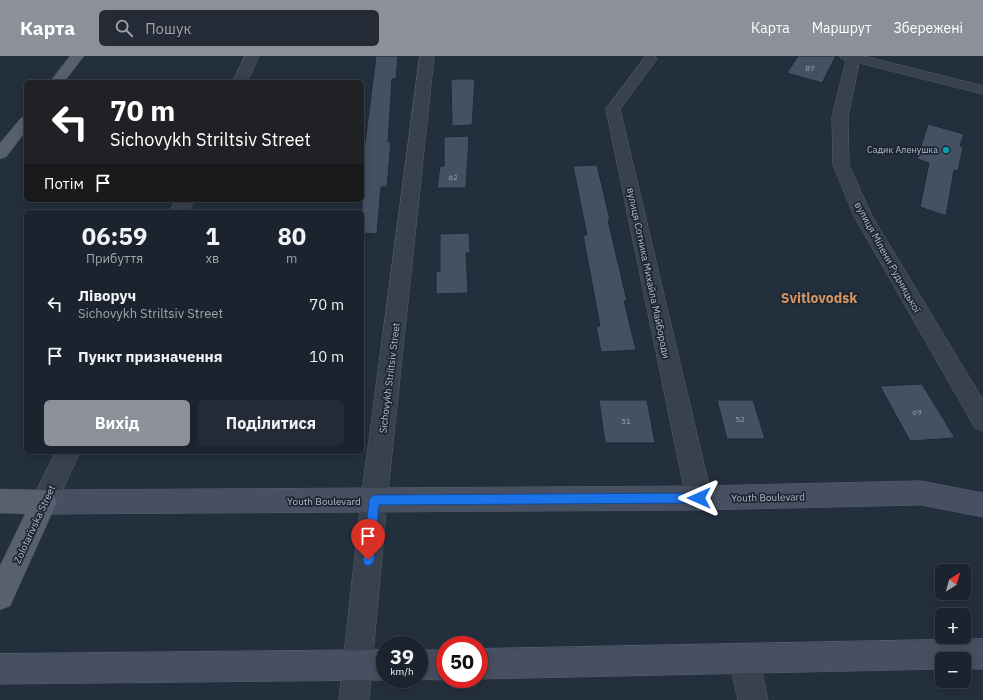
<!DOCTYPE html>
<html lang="uk">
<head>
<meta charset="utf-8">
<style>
  body { margin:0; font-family:"IBM Plex Sans",sans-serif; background:#242b36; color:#f1f3f6; height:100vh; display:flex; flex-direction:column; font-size:15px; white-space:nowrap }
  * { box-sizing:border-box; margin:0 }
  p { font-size:13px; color:#a0a4aa }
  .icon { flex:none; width:22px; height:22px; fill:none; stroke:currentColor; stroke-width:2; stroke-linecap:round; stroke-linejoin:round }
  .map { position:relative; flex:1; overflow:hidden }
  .sheet { position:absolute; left:24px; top:154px; width:340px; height:244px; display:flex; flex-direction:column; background:#1b232e; border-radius:6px; box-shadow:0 2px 10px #0003,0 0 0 1px #39404a }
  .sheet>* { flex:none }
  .top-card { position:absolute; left:24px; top:24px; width:340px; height:122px; border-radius:6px; box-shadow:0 2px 10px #0003,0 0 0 1px #39404a; background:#202124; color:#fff; overflow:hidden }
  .needle { width:26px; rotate:37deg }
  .fabs { position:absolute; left:935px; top:508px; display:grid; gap:8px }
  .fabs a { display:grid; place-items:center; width:36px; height:36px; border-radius:6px; background:#1b232e; box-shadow:0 2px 10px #0003,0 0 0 1px #39404a; font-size:20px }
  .speed { position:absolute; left:376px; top:580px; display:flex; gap:8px; font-size:20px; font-weight:700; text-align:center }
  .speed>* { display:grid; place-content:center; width:52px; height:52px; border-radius:50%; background:#1b232e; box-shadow:0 2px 10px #0003,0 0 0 1px #39404a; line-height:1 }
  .speed small { font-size:10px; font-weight:400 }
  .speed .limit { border:6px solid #d22; background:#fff; color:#111 }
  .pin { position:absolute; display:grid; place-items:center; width:34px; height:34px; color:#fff; margin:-41px -17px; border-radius:50% 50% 50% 0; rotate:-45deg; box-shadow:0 0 4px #0007 }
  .pin .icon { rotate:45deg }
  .me { position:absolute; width:44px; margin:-22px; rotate:270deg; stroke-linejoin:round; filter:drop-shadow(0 0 3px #0008) }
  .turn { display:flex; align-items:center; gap:14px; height:84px; padding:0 20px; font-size:18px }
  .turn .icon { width:52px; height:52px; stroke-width:2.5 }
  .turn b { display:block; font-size:28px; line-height:34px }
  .then { display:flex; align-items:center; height:38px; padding:0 20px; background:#0003; gap:8px; font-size:15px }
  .eta { display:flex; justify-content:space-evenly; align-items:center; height:68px; text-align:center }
  .eta b { font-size:24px; font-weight:700; line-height:28px }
  .primary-button { display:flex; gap:8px; margin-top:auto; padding:8px 20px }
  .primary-button a { flex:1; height:46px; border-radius:6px; background:#8c9099; color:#fff; font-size:16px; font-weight:700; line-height:46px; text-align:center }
  .primary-button a+a { background:#242b36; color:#f1f3f6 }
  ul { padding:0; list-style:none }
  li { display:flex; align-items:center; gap:12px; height:52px; padding:0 20px }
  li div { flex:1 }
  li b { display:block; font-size:15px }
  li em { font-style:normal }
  header { display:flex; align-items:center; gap:24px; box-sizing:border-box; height:56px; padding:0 20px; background:#8c9099; color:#fff }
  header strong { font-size:19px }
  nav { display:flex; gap:22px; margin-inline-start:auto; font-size:14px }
  .search { width:280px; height:36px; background:#242b36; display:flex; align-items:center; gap:10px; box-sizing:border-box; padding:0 14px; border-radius:6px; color:#a0a4aa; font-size:15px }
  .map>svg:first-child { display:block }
  .building { fill:#455162; stroke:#1f2835 }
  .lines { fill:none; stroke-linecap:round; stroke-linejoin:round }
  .street-casing { stroke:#565f6c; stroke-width:1 }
  .secondary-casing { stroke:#565f6c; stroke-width:1 }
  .primary-casing { stroke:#414a57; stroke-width:1 }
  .street { fill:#38414e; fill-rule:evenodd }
  .secondary { fill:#465061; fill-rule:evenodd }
  .primary { fill:#56606e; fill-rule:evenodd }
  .route { fill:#1a73e8; stroke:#114b97 }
  .culture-dot { fill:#0f9aa8; stroke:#1d2633; stroke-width:1.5 }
  .labels { text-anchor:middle; stroke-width:3.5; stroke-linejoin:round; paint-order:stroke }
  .number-label { font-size:8px; fill:#98a1af }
  .far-poi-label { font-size:9px; fill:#b4bcc9; stroke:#1d2633; text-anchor:end }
  .street-label { font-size:10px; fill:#b4bcc9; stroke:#1d2633 }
  .district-label { font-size:14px; font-weight:bold; fill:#d59563; stroke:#1d2633 }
</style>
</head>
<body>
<header>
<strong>Карта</strong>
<div class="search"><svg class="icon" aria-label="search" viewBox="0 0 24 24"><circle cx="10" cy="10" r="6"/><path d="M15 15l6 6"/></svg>Пошук</div>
<nav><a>Карта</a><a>Маршрут</a><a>Збережені</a></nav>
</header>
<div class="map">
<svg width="983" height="644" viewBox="0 0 983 644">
  <rect width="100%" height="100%" fill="#242f3e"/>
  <g class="building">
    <path d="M376,0H398L396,23H392L388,86H391L387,131H381L377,178L362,177V127L365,102H363Z"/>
    <path d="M798,0H836L822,27L787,17Z"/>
    <path d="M451,23H475L472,69L452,70Z"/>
    <path d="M928,68L964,78L960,90L963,91L958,115L954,114L946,160L920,151L929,107L917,103Z"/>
    <path d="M469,80L466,132H437L440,110H444V81Z"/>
    <path d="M597,109L610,164H608L627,245H624L636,294L601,296L596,270H600L583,179H587L573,110Z"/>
    <path d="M469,177L470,197H466L468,237L436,238V215H440V178Z"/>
    <path d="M922,328L955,382L910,385L880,330Z"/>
    <path d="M599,344H647L655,387H605Z"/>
    <path d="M717,344H753L765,383H727Z"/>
  </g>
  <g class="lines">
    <defs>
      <g id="street">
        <path d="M245,0H259L247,26H233Z"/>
        <path d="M420,0H434L387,444L369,644H339L361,444Z"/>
        <path d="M646,0H655L657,3L620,53L712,442L708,451L699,454L690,451L686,442L606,53Z"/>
        <path d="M840,0H863L983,30V38L859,7L848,61L849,109L872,160L983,344V375L975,372L854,160L833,109L832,61L846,4L842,3Z"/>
        <path d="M176,144H194L188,156H170Z"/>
        <path d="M56,396H80L53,455L44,458L35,455L31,446Z"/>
        <path d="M744,588L754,593L759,603L768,644H738L729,603L734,593Z"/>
      </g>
      <g id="secondary">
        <path d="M921,425L983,437V461L921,449L699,454L44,458L35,455L31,446L35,437L44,434L699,430Z"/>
        <path d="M983,583V613H964V603H942V613L479,623V593Z"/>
        <path d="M385,594V623H387L385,624L0,628V598Z"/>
        <path d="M419,594H445V623H447L445,624L417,623H419Z"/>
      </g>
      <g id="primary">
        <path d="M70,0H84L64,26H50Z"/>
        <path d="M26,60V75L6,101L0,103V87L21,62Z"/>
        <path d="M0,433L44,434L53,437L57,446L10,550L0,554V510L25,458L0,457Z"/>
      </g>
    </defs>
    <use href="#street" class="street-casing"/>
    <use href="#secondary" class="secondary-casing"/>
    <use href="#primary" class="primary-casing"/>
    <use href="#street" class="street"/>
    <use href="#secondary" class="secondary"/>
    <use href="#primary" class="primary"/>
  </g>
  <path class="route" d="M699,437L703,439L704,442L703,446L699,447L379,449L374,504L372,508L368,510L364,508L363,504L369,444L371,441L374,439Z"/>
  <circle class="culture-dot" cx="946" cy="94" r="4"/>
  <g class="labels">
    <g class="number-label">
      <text x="810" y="15">87</text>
      <text x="453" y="124">62</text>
      <text x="917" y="359">69</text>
      <text x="740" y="366">52</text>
      <text x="626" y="368">51</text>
    </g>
    <g class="far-poi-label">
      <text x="938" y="97">Садик Аленушка</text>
    </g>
    <g class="street-label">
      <text transform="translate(888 201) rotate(61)" y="4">вулиця Мілени Рудницької</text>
      <text transform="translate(649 217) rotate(78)" y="4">вулиця Сотника Михайла Майбороди</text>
      <text transform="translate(389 322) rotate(-83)" y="4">Sichovykh Striltsiv Street</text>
      <text transform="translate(768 441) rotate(-1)" y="4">Youth Boulevard</text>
      <text x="324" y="449">Youth Boulevard</text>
      <text transform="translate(34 468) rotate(-65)" y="4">Zolotarivska Street</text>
    </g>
    <g class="district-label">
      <text x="819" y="247">Svitlovodsk</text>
    </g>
  </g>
</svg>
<div class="fabs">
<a><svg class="needle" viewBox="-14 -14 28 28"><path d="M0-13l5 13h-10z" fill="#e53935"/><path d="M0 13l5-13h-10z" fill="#a0a4aa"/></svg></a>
<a>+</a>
<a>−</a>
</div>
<div class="speed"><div>39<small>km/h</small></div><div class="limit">50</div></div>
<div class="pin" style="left:368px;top:504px;background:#d93025"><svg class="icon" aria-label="arrive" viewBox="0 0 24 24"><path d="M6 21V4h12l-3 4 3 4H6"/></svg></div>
<svg class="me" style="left:699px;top:442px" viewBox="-20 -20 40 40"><path d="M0-17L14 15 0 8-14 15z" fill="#1a73e8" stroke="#fff" stroke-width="4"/></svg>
<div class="top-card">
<div class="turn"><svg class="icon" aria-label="left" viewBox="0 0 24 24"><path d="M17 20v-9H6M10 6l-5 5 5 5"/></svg><div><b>70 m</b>Sichovykh Striltsiv Street</div></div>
<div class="then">Потім<svg class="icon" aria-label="arrive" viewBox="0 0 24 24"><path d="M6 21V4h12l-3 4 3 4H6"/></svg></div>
</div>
<section class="sheet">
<div class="eta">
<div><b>06:59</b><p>Прибуття</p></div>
<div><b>1</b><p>хв</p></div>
<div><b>80</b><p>m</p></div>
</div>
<ul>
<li><svg class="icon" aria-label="left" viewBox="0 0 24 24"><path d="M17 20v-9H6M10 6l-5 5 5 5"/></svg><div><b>Ліворуч</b><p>Sichovykh Striltsiv Street</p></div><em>70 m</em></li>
<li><svg class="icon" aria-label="arrive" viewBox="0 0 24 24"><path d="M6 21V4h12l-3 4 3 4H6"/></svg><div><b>Пункт призначення</b></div><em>10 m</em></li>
</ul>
<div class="primary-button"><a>Вихід</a><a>Поділитися</a></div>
</section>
</div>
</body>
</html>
